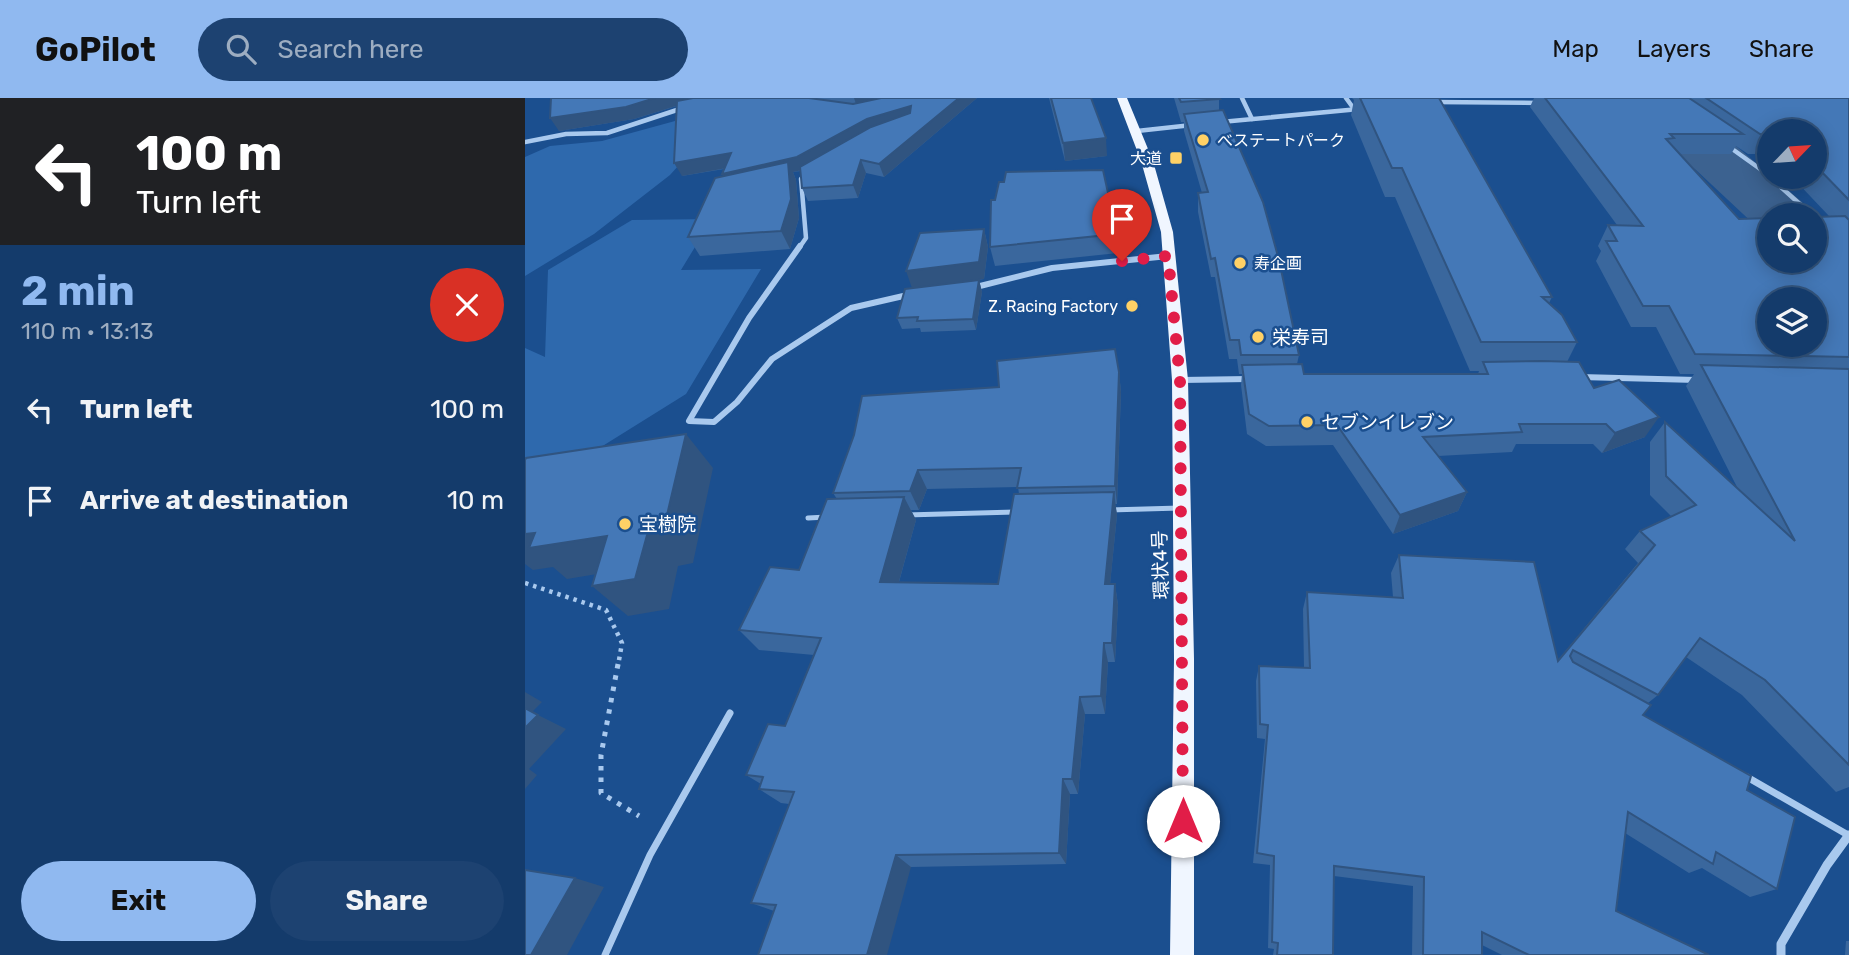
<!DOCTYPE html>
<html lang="en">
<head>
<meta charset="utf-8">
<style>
  body { margin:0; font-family:Rubik,"Noto Sans JP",sans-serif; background:#1d4271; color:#f1f3f6; height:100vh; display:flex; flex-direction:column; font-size:26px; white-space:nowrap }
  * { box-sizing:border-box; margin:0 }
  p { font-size:23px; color:#9dadc1 }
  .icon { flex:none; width:38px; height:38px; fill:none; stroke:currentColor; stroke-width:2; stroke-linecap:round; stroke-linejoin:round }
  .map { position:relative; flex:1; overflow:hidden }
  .drawer { display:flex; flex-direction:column; background:#143b6b; width:525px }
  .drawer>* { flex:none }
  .top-card { background:#202124; color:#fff; overflow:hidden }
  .needle { width:46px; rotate:65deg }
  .buttons { position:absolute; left:1232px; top:21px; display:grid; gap:14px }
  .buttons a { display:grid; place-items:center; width:70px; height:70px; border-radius:50%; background:#143b6b; box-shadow:0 4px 18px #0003,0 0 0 2px #33557e; font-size:35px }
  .pin { position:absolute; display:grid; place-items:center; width:60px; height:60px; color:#fff; margin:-72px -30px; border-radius:50% 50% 50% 0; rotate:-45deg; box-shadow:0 0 7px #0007 }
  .pin .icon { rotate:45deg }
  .me { position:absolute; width:77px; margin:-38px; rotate:0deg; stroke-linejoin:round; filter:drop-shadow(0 0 5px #0008) }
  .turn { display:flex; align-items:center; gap:24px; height:147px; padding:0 21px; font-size:32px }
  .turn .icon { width:91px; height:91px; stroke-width:2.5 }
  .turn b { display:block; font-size:49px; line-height:60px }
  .round { display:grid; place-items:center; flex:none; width:74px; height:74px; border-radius:37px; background:#1d4271 }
  .head { display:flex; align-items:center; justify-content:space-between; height:119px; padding:0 21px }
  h1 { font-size:42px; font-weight:700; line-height:52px; color:#90b9f0 }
  .primary-button { display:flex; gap:14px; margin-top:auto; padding:14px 21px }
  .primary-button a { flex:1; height:80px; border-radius:42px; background:#90b9f0; color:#111; font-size:28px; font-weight:700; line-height:80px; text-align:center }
  .primary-button a+a { background:#1d4271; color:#f1f3f6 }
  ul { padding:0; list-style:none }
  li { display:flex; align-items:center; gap:21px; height:91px; padding:0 21px }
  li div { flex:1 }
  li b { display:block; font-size:26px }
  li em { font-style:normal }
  header { display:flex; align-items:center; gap:42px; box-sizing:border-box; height:98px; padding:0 35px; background:#90b9f0; color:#111 }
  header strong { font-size:33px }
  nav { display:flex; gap:38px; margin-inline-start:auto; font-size:24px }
  .search { width:490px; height:63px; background:#1d4271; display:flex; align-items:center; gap:18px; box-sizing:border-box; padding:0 24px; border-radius:38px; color:#9dadc1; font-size:26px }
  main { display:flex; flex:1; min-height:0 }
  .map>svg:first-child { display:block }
  .green { fill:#2e69ad }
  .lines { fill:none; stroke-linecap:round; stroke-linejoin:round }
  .river { fill:#3c6290; fill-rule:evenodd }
  .path-far1 { stroke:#a9c9ee; stroke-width:4.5; stroke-dasharray:3.5 5; stroke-linecap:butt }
  .path { stroke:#a9c9ee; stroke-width:5; stroke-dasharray:4.5 7; stroke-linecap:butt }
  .lane-far1 { stroke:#a9c9ee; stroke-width:5 }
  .lane { stroke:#a9c9ee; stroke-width:7 }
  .street-far2 { stroke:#a9c9ee; stroke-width:4.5 }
  .street-far1 { stroke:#a9c9ee; stroke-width:6 }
  .street { stroke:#a9c9ee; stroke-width:9 }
  .primary { fill:#f0f6ff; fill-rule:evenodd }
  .wall { fill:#3a679d; fill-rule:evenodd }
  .shaded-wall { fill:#305480 }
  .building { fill:#4478b7; stroke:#305480; stroke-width:2; fill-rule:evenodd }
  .route { stroke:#e11d48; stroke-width:12; stroke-dasharray:0 21.6 }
  .poi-dot { fill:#ffd166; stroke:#1b4f8f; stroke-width:2.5 }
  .labels { text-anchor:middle; stroke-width:5; stroke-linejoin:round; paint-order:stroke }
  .far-poi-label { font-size:16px; fill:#fff; stroke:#1b4f8f; text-anchor:start }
  .poi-label { font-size:19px; fill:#fff; stroke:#1b4f8f; text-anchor:start }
  .street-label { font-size:19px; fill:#fff; stroke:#1b4f8f }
</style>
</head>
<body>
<header>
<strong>GoPilot</strong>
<div class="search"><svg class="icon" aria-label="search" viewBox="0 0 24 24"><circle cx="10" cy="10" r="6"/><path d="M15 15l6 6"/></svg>Search here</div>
<nav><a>Map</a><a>Layers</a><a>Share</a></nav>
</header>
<main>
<section class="drawer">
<div class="top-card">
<div class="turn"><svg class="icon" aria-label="left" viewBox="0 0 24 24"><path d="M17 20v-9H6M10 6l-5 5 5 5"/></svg><div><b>100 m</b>Turn left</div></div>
</div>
<div class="head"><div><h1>2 min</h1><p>110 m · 13:13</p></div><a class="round" style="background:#d93025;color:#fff"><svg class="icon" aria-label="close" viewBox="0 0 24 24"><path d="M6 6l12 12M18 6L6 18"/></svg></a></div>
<ul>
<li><svg class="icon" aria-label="left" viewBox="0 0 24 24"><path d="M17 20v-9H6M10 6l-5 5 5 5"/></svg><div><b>Turn left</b></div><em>100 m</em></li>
<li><svg class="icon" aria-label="arrive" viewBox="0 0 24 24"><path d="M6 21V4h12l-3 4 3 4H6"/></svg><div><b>Arrive at destination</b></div><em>10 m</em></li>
</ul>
<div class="primary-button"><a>Exit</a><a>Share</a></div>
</section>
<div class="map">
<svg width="1324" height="857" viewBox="0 0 1324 857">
  <rect width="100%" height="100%" fill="#1b4f8f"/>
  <g class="green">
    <path d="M181,18L182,36L145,77L69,136L0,178V59L25,48L77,43L150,23Z"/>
    <path d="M187,121L156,172L236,171L161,296L15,387L0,406V250L20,259L23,172L107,122Z"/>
  </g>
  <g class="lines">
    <path class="river" d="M1084,0H1144L1211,48L1277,104L1286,117H1244V133L1233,130L1171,72L1092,11Z"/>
    <path class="path-far1" d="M0,485L81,512L97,545L93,568"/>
    <path class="path" d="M93,566L76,657V695L114,718"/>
    <g class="lane-far1">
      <path d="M584,412L655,410"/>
      <path d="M381,417L490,414"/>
      <path d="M283,420L302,419"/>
    </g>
    <g class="lane">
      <path d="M1222,679L1323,737"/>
      <path d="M80,857L125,757L205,615"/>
    </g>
    <g class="street-far2">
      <path d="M717,0L727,21"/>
      <path d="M821,0L829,11"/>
      <path d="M908,4L1015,5"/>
      <path d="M696,24L834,11"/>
      <path d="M612,33L667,27"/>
      <path d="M0,44L41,36L82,35L161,9"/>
      <path d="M1203,48L1238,73L1287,117"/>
      <path d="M274,150L281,140L276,81L280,76"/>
    </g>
    <g class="street-far1">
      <path d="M275,148L224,220L164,323L189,324L212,304L247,261L326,210L387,196"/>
      <path d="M447,190L527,170L643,158"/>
      <path d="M1055,279L1172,282"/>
      <path d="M656,282L724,281"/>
    </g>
    <path class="street" d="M1256,857V846L1302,767L1324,737"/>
    <path class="primary" d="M592,0H602L628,63L648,134L663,282L669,561V857H645L649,561L647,282L636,134L616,63Z"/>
  </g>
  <g class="wall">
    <path d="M26,0H452L359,79L341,75L333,100L283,103L277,90L276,73L268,74L271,82L274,120L265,151L175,158L163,139L199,78V71L157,78L152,8L109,21L34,33Z"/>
    <path d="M524,0H566L582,58L540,63Z"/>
    <path d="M649,0H694V12L774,257L772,266L779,276H953L954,273H945L870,99H860L826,17L829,2L827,0H914L1027,199L1024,205L1052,244L1042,264L1120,339L1077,355L1068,346H991L987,354L913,358L942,394L933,413L868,436L808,347L741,348L722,336L716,287L717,276H714L712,261H704L690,179H686L673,114V95H677L659,33V24H656Z"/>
    <path d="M1009,0H1324V689L1311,694L1217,597L1161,559L1133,597L1123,605L1118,617L1222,692L1252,791L1225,799L1177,770L1164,775L1100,735L1091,813L1184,857H977L957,847V857H887L888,788L809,778L808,857H748L749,851L743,850L745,767L728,765L740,641L732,640L731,583L734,568L779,570L778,511L782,494L868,499L866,475L874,457L1033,562L1113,465L1100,451L1115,433L1146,418L1125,397V344L1140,324L1213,391L1161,288L1169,276H1155L1131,229H1106L1071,163L1076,153L1073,148L1083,127H1092L1005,9ZM1244,33H1290V79H1267L1304,118L1214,121L1155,56H1206L1211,48L1223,56H1240L1244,62Z"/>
    <path d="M459,131L463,149L459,181L438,184L454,182L457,194L451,232L396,234L395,230L377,231L372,220L387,190Z"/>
    <path d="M592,136L593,155L470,168L465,149Z"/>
    <path d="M594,274L596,294L592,406H590L592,417L585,486H590L593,507L590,564H583L580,616H560L553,696H545L541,766L386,769L249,813L226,805L264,706L256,705L234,691L236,686L221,677L260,628L289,557L234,552L214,532L274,472L312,401L308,395L474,289ZM493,389L494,396L473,486L374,484L391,422L386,412H394L402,391Z"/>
    <path d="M1321,843H1324V857H1320Z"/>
  </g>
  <g class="shaded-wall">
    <path d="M130,0H187L167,3L109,21L34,33L25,20Z"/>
    <path d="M329,0H373L332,9Z"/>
    <path d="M434,0H452L359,79L354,66Z"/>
    <path d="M386,8L389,20L277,72L268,74L271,82L274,120L265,151L256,133L204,89L197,76L342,21Z"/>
    <path d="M581,40L582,58L540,63L538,45Z"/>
    <path d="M206,55L213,68L157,78L149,65Z"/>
    <path d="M336,62L341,75L333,100L328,87Z"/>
    <path d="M459,131L463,149L459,181L387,190L381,173Z"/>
    <path d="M454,182L457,194L451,232L448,221Z"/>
    <path d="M594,274L596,294L592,406L590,388Z"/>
    <path d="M1134,319L1120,339L1077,355L1090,335Z"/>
    <path d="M161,336L188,370L168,465L153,468L144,511L103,518L67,488L114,469L42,481L28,469L8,472L0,466V436L10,435L82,438L122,437Z"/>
    <path d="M393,372L402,391L394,412L385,393Z"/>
    <path d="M589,394L592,417L583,507L580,486Z"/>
    <path d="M942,394L933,413L868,436L875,417Z"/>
    <path d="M379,399L391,422L368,505L355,484Z"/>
    <path d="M590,486L593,507L590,564L587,545Z"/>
    <path d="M579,545L583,564L580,616L576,598Z"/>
    <path d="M0,594L17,604L7,614L0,610Z"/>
    <path d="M555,599L560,616L553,696L547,681Z"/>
    <path d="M13,617L41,631L4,671L12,677L0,691V630Z"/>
    <path d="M538,681L545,696L541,766L534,755Z"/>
    <path d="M371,757L386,769L362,857H342Z"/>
    <path d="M50,780L79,789L42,857H6Z"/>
  </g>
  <g class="building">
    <path d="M26,0H130L101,9L25,20Z"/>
    <path d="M168,0H284L328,6L356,0H434L354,66L336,62L328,87L277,90L275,69L346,29L385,15L386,8L342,21L272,59L197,76L206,55L149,65L152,3Z"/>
    <path d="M526,0H566L581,40L538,45Z"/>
    <path d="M654,0H694L695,1L656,4Z"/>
    <path d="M835,0H914L1027,199H1017L1037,217L1052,244H956L877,70H867Z"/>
    <path d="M1020,0H1164L1218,36H1145L1149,40L1141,41L1214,121L1244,120V163H1290V119L1320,118L1324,122V259L1170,256L1144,208H1118L1081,143H1092L1083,127L1118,128ZM1244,201H1290V247H1244Z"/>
    <path d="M1181,0H1324V102L1290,67V33H1244V36H1235Z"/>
    <path d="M698,12L738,104L754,162L774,257H716L714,242H705L690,160L686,161L673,95L683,94L659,16Z"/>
    <path d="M263,64L266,101L256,133L163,139L190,80Z"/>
    <path d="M578,72L592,136L465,149L466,102H470L474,84H479L481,74Z"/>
    <path d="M459,131L454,164L381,173L395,135Z"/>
    <path d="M454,182L448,221L392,223L393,219L372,220L380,191Z"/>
    <path d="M590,251L594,274L590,388L492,390L496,370L393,372L385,393L308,395L329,337L337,298L474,289L472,263Z"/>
    <path d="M1017,263L1054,264L1069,290L1094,282L1134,319L1090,335L1081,326H994L997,334L898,339L942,394L875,417L812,327L744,328L724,316L717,267L777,266L779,276H963L958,264Z"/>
    <path d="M1176,267L1324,271V667L1240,582L1175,540L1133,597L1048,552L1045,558L1048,564L1126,607L1118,617L1226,678L1222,692L1270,719L1252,791L1191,754L1188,766L1103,714L1091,813L1184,857H1004L957,834V857H898L899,779L809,768L808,857H752L753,845L747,844L749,758L732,755L743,627L735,626L734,568L785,570L782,494L878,500L874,457L1009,464L1033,563L1130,447L1115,433L1171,407L1141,378L1140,324L1270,443Z"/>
    <path d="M161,336L138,434L122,437L110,481L67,488L82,438L4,450L10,435L0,436V362L1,360Z"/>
    <path d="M589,394L580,486H590L587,545H579L576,598L555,599L547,681H538L534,755L371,757L342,857H233L251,807L226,805L269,694L234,691L238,679L221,677L243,626L260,628L296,540L214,532L245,469L274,472L302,401L379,399L355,484L473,486L489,396Z"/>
    <path d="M0,610L13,617L0,630Z"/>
    <path d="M0,772L50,780L6,857H0Z"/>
  </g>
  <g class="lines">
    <path class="route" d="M597,163L643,158L655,282L658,723"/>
  </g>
  <g class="poi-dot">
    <circle cx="678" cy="42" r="7"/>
    <rect x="644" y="53" width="14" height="14" rx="3.5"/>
    <circle cx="715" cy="165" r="7"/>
    <circle cx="607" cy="208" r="7"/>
    <circle cx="733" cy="239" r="7"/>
    <circle cx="782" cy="324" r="7"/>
    <circle cx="100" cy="426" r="7"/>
  </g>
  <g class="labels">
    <g class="far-poi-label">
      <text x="692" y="48">べステートパーク</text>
      <text x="637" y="66" text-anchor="end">大道</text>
      <text x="729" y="171">寿企画</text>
      <text x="593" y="214" text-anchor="end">Z. Racing Factory</text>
    </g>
    <g class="poi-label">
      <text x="747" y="246">栄寿司</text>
      <text x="796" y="331">セブンイレブン</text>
      <text x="114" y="433">宝樹院</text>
    </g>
    <g class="street-label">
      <text transform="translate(635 467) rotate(-92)" y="7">環状4号</text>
    </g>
  </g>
</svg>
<div class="buttons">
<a><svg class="needle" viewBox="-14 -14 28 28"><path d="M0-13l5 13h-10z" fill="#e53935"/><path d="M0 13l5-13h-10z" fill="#9dadc1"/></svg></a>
<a><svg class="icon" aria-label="search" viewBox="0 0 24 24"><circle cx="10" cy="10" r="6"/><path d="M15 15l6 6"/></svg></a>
<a><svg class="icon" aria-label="layers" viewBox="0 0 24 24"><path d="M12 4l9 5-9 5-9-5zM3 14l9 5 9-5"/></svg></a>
</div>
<div class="pin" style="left:597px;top:163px;background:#d93025"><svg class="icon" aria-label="arrive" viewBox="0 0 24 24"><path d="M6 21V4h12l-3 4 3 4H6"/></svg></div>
<svg class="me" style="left:658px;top:723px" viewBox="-20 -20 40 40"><circle r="19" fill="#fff"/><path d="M0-13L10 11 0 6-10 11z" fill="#e11d48"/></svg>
</div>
</main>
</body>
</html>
